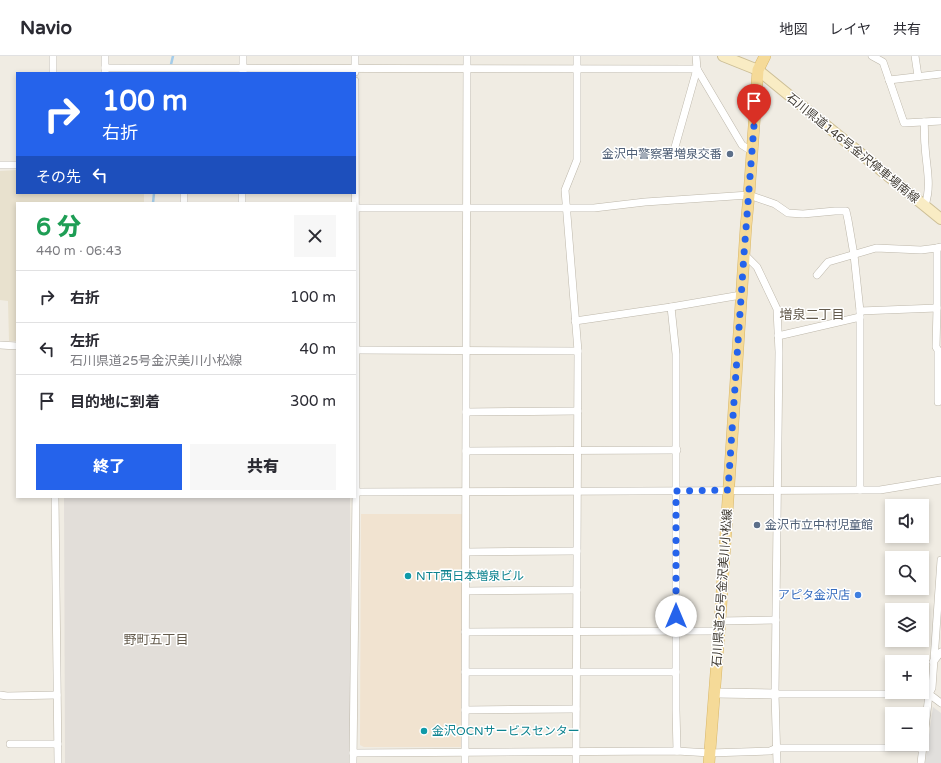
<!DOCTYPE html>
<html lang="ja">
<head>
<meta charset="utf-8">
<style>
  body { margin:0; font-family:"Varela Round","Noto Sans JP",sans-serif; background:#f7f7f7; color:#2b2b33; height:100vh; display:flex; flex-direction:column; font-size:15px; white-space:nowrap }
  * { box-sizing:border-box; margin:0 }
  p { font-size:13px; color:#7c7c81 }
  .icon { flex:none; width:22px; height:22px; fill:none; stroke:currentColor; stroke-width:2; stroke-linecap:round; stroke-linejoin:round }
  .map { position:relative; flex:1; overflow:hidden }
  .drawer { position:absolute; left:16px; top:146px; width:340px; height:296px; display:flex; flex-direction:column; background:#fff; border-radius:0px; box-shadow:0 2px 6px #0003 }
  .drawer>* { flex:none }
  .hud { position:absolute; left:16px; top:16px; width:340px; height:122px; border-radius:0px; box-shadow:0 2px 6px #0003; background:#2563eb; color:#fff; overflow:hidden }
  .fabs { position:absolute; left:885px; top:443px; display:grid; gap:8px }
  .fabs a { display:grid; place-items:center; width:44px; height:44px; border-radius:0px; background:#fff; box-shadow:0 2px 6px #0003; font-size:20px }
  .pin { position:absolute; display:grid; place-items:center; width:34px; height:34px; color:#fff; margin:-41px -17px; border-radius:50% 50% 50% 0; rotate:-45deg; box-shadow:0 0 4px #0007 }
  .pin .icon { rotate:45deg }
  .me { position:absolute; width:44px; margin:-22px; rotate:0deg; stroke-linejoin:round; filter:drop-shadow(0 0 3px #0008) }
  .turn { display:flex; align-items:center; gap:14px; height:84px; padding:0 20px; font-size:18px }
  .turn .icon { width:52px; height:52px; stroke-width:2.5 }
  .turn b { display:block; font-size:28px; line-height:34px }
  .then { display:flex; align-items:center; height:38px; padding:0 20px; background:#0003; gap:8px; font-size:15px }
  .round { display:grid; place-items:center; flex:none; width:42px; height:42px; border-radius:0px; background:#f7f7f7 }
  .head { display:flex; align-items:center; justify-content:space-between; height:68px; padding:0 20px }
  h1 { font-size:24px; font-weight:800; line-height:30px; color:#1e9e55 }
  .cta { display:flex; gap:8px; margin-top:auto; padding:8px 20px }
  .cta a { flex:1; height:46px; border-radius:0px; background:#2563eb; color:#fff; font-size:16px; font-weight:800; line-height:46px; text-align:center }
  .cta a+a { background:#f7f7f7; color:#2b2b33 }
  ul { padding:0; list-style:none }
  li { display:flex; align-items:center; gap:12px; height:52px; padding:0 20px; border-top:1px solid #e1e1e2 }
  li div { flex:1 }
  li b { display:block; font-size:15px }
  li em { font-style:normal }
  header { display:flex; align-items:center; gap:24px; box-sizing:border-box; height:56px; padding:0 20px; background:#fff; border-bottom:1px solid #e1e1e2 }
  header strong { font-size:19px }
  nav { display:flex; gap:22px; margin-inline-start:auto; font-size:14px }
  .map>svg:first-child { display:block }
  .commercial { fill:#f1e3d0 }
  .industrial { fill:#e2ded9 }
  .education { fill:#e8e1ce }
  .parking { fill:#e1dfdc }
  .lines { fill:none; stroke-linecap:round; stroke-linejoin:round }
  .stream { stroke:#a4cce9; stroke-width:2.5 }
  .minor-casing { stroke:#bdb7aa; stroke-width:8 }
  .tertiary-casing { stroke:#bdb7aa; stroke-width:10 }
  .secondary-casing { stroke:#ccbe96; stroke-width:12 }
  .primary-casing { stroke:#d8b76a; stroke-width:12 }
  .minor { stroke:#fff; stroke-width:7 }
  .tertiary { stroke:#fff; stroke-width:9 }
  .secondary { stroke:#f9ecc4; stroke-width:10 }
  .primary { stroke:#f5da98; stroke-width:11 }
  .route { stroke:#2563eb; stroke-width:7; stroke-dasharray:0 12.6 }
  .service-dot { fill:#5c6f8a; stroke:#fff; stroke-width:1.5 }
  .culture-dot { fill:#0f9aa8; stroke:#fff; stroke-width:1.5 }
  .shop-dot { fill:#3f7fe0; stroke:#fff; stroke-width:1.5 }
  .labels { text-anchor:middle; stroke-width:3; stroke-linejoin:round; paint-order:stroke }
  .street-label { font-size:12px; fill:#413c34; stroke:#fff }
  .service-label { font-size:12px; fill:#4e5e75; stroke:#fff; text-anchor:end }
  .culture-label { font-size:12px; fill:#0d838f; stroke:#fff; text-anchor:start }
  .shop-label { font-size:12px; fill:#366cbe; stroke:#fff; text-anchor:end }
  .neighbourhood-label { font-size:13px; fill:#635a4c; stroke:#fff }
</style>
</head>
<body>
<header>
<strong>Navio</strong>
<nav><a>地図</a><a>レイヤ</a><a>共有</a></nav>
</header>
<div class="map">
<svg width="941" height="707" viewBox="0 0 941 707">
  <rect width="100%" height="100%" fill="#f0ece3"/>
  <path class="commercial" d="M361,458H463L462,691H364L360,689Z"/>
  <path class="industrial" d="M64,441H350V707H65Z"/>
  <path class="education" d="M17,114V137H144V147H17V285H9L8,245L0,244V115Z"/>
  <path class="parking" d="M933,651L941,657V707H925Z"/>
  <g class="lines">
    <g class="stream">
      <path d="M169,17L173,0"/>
      <path d="M153,147L154,137"/>
    </g>
    <defs>
      <g id="minor">
        <path d="M105,0V17"/>
        <path d="M243,0V16"/>
        <path d="M872,0L883,6L904,67L941,65"/>
        <path d="M915,0L918,20"/>
        <path d="M105,12L697,13"/>
        <path d="M697,13L742,89L753,96"/>
        <path d="M355,16V0"/>
        <path d="M53,17V0"/>
        <path d="M889,24L941,18"/>
        <path d="M924,66C925,74 924,82 925,89C926,110 932,129 925,149"/>
        <path d="M675,91L697,13L696,0"/>
        <path d="M0,109H17"/>
        <path d="M184,147V137"/>
        <path d="M242,147V137"/>
        <path d="M355,152H594L645,146L749,139L775,148L788,157L803,158L835,155H846L848,164L854,199L860,255V434"/>
        <path d="M744,198L757,211L777,253L779,296L775,638L777,707"/>
        <path d="M817,219L828,206L876,192L921,194L937,192"/>
        <path d="M671,251L676,298V654L677,695"/>
        <path d="M860,255L937,252"/>
        <path d="M575,265L671,251L741,239"/>
        <path d="M778,280L860,261"/>
        <path d="M0,289L17,290"/>
        <path d="M355,294L578,295"/>
        <path d="M938,346V294L936,291L937,252V192L941,191"/>
        <path d="M466,356L578,355"/>
        <path d="M466,395L677,394"/>
        <path d="M356,436L860,434H880L941,424"/>
        <path d="M55,441L58,707"/>
        <path d="M466,496L577,495"/>
        <path d="M941,504L932,632L929,638L941,647"/>
        <path d="M466,535L577,534"/>
        <path d="M720,565L776,564"/>
        <path d="M465,576L719,575"/>
        <path d="M933,606L941,596"/>
        <path d="M465,616H676"/>
        <path d="M775,638H929L921,707"/>
        <path d="M0,639L7,640L57,639"/>
        <path d="M465,654L576,653"/>
        <path d="M10,688H58"/>
        <path d="M353,697L677,695L710,697L770,695L777,692H922"/>
        <path d="M353,707L356,436L355,25"/>
        <path d="M465,707L467,0"/>
        <path d="M576,707L578,295L565,134L577,104V0"/>
      </g>
      <path id="tertiary" d="M715,637L775,638"/>
      <path id="secondary" d="M723,0L758,14L941,163"/>
      <path id="primary" d="M709,707L720,565L746,170L749,139L758,14L765,0"/>
    </defs>
    <use href="#minor" class="minor-casing"/>
    <use href="#tertiary" class="tertiary-casing"/>
    <use href="#secondary" class="secondary-casing"/>
    <use href="#primary" class="primary-casing"/>
    <use href="#minor" class="minor"/>
    <use href="#tertiary" class="tertiary"/>
    <use href="#secondary" class="secondary"/>
    <use href="#primary" class="primary"/>
  </g>
  <g class="lines">
    <path class="route" d="M676,560V435L728,434L744,198L754,69"/>
  </g>
  <g class="service-dot">
    <circle cx="730" cy="98" r="4"/>
    <circle cx="757" cy="469" r="4"/>
  </g>
  <g class="culture-dot">
    <circle cx="408" cy="520" r="4"/>
    <circle cx="424" cy="675" r="4"/>
  </g>
  <circle class="shop-dot" cx="858" cy="539" r="4"/>
  <g class="labels">
    <g class="street-label">
      <text transform="translate(853 92) rotate(39)" y="4">石川県道146号金沢停車場南線</text>
      <text transform="translate(722 532) rotate(-86)" y="4">石川県道25号金沢美川小松線</text>
    </g>
    <g class="service-label">
      <text x="722" y="102">金沢中警察署増泉交番</text>
      <text x="765" y="473" text-anchor="start">金沢市立中村児童館</text>
    </g>
    <g class="culture-label">
      <text x="416" y="524">NTT西日本増泉ビル</text>
      <text x="432" y="679">金沢OCNサービスセンター</text>
    </g>
    <g class="shop-label">
      <text x="850" y="543">アピタ金沢店</text>
    </g>
    <g class="neighbourhood-label">
      <text x="812" y="263">増泉二丁目</text>
      <text x="156" y="588">野町五丁目</text>
    </g>
  </g>
</svg>
<div class="fabs">
<a><svg class="icon" aria-label="sound" viewBox="0 0 24 24"><path d="M4 9h4l5-4v14l-5-4H4zM17 9q2 3 0 6"/></svg></a>
<a><svg class="icon" aria-label="search" viewBox="0 0 24 24"><circle cx="10" cy="10" r="6"/><path d="M15 15l6 6"/></svg></a>
<a><svg class="icon" aria-label="layers" viewBox="0 0 24 24"><path d="M12 4l9 5-9 5-9-5zM3 14l9 5 9-5"/></svg></a>
<a>+</a>
<a>−</a>
</div>
<div class="pin" style="left:754px;top:69px;background:#d93025"><svg class="icon" aria-label="arrive" viewBox="0 0 24 24"><path d="M6 21V4h12l-3 4 3 4H6"/></svg></div>
<svg class="me" style="left:676px;top:560px" viewBox="-20 -20 40 40"><circle r="19" fill="#fff"/><path d="M0-13L10 11 0 6-10 11z" fill="#2563eb"/></svg>
<div class="hud">
<div class="turn"><svg class="icon" aria-label="right" viewBox="0 0 24 24"><path d="M7 20v-9h11M14 6l5 5-5 5"/></svg><div><b>100 m</b>右折</div></div>
<div class="then">その先<svg class="icon" aria-label="left" viewBox="0 0 24 24"><path d="M17 20v-9H6M10 6l-5 5 5 5"/></svg></div>
</div>
<section class="drawer">
<div class="head"><div><h1>6 分</h1><p>440 m · 06:43</p></div><a class="round"><svg class="icon" aria-label="close" viewBox="0 0 24 24"><path d="M6 6l12 12M18 6L6 18"/></svg></a></div>
<ul>
<li><svg class="icon" aria-label="right" viewBox="0 0 24 24"><path d="M7 20v-9h11M14 6l5 5-5 5"/></svg><div><b>右折</b></div><em>100 m</em></li>
<li><svg class="icon" aria-label="left" viewBox="0 0 24 24"><path d="M17 20v-9H6M10 6l-5 5 5 5"/></svg><div><b>左折</b><p>石川県道25号金沢美川小松線</p></div><em>40 m</em></li>
<li><svg class="icon" aria-label="arrive" viewBox="0 0 24 24"><path d="M6 21V4h12l-3 4 3 4H6"/></svg><div><b>目的地に到着</b></div><em>300 m</em></li>
</ul>
<div class="cta"><a>終了</a><a>共有</a></div>
</section>
</div>
</body>
</html>
